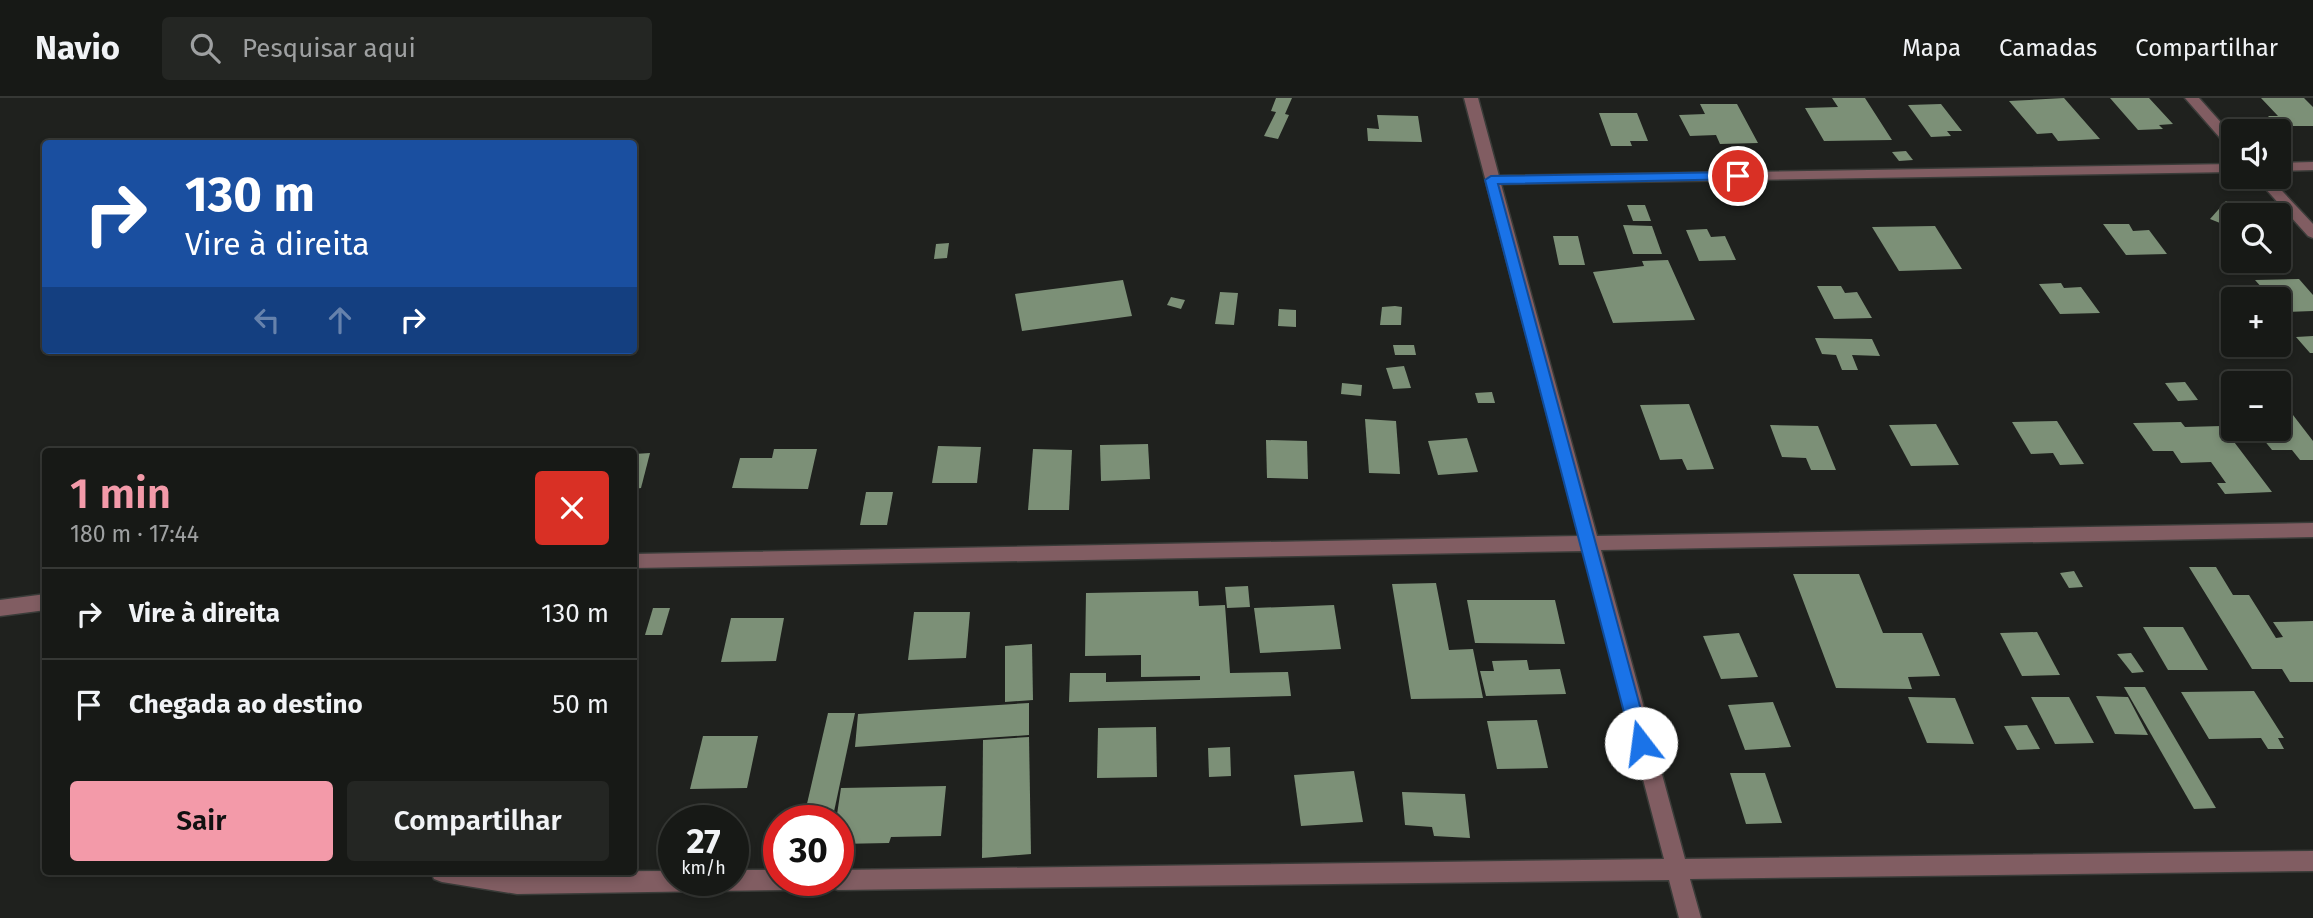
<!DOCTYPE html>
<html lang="pt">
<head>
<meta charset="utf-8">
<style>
  body { margin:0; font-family:"Fira Sans",sans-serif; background:#242623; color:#f1f3f6; height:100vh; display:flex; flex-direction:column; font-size:26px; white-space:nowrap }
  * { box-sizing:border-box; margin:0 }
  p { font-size:23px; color:#9ea0a1 }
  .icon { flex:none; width:38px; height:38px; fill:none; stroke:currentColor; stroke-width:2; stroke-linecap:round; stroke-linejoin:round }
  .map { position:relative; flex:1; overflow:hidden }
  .drawer { position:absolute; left:42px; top:350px; width:595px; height:427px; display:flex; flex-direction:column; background:#171916; border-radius:7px; box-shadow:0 4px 10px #0003,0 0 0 2px #363835 }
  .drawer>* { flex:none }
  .banner { position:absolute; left:42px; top:42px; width:595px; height:214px; border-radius:7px; box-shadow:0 4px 10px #0003,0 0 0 2px #363835; background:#1a4fa0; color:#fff; overflow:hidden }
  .controls { position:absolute; left:2221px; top:21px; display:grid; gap:14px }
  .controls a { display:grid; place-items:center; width:70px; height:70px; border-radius:7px; background:#171916; box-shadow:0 4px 10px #0003,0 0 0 2px #363835; font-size:35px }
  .speed { position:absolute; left:658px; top:707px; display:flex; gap:14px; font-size:35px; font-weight:700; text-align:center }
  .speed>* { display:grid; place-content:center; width:91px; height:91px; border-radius:50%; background:#171916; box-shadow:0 4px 10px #0003,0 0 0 2px #363835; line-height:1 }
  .speed small { font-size:18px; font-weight:400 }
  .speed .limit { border:10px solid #d22; background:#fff; color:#111 }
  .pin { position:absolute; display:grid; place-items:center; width:60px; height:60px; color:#fff; margin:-30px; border:4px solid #fff; border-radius:50%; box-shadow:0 2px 7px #0007 }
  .me { position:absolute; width:77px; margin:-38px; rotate:345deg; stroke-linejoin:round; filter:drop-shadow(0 0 5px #0008) }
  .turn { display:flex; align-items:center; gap:24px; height:147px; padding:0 28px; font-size:32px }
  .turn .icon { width:91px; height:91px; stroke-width:2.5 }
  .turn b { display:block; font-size:49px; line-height:60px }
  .lanes { display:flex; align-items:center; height:66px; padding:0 28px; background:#0003; justify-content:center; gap:35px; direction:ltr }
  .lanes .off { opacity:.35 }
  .round { display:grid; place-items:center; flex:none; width:74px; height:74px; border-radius:7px; background:#242623 }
  .head { display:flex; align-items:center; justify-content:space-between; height:119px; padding:0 28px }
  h1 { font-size:42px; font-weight:600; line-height:52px; color:#f39aa9 }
  .cta { display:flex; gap:14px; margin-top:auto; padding:14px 28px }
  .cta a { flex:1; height:80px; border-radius:7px; background:#f39aa9; color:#111; font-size:28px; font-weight:600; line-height:80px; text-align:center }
  .cta a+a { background:#242623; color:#f1f3f6 }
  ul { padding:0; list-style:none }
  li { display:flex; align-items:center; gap:21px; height:91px; padding:0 28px; border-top:2px solid #363835 }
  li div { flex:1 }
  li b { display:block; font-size:26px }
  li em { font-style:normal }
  header { display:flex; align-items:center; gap:42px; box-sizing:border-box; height:98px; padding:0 35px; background:#171916; border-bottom:2px solid #363835 }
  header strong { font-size:33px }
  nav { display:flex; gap:38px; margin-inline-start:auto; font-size:24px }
  .search { width:490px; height:63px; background:#242623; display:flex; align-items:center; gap:18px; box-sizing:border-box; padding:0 24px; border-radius:7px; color:#9ea0a1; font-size:26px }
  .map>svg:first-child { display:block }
  .building { fill:#7c9077 }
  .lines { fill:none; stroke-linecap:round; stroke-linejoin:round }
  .street-casing { stroke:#3a3c39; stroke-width:3 }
  .street { fill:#815d62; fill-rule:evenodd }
  .route { fill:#1a73e8; stroke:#114b97; stroke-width:2 }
</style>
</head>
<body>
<header>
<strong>Navio</strong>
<div class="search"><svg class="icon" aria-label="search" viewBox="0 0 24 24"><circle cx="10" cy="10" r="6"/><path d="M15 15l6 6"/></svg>Pesquisar aqui</div>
<nav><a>Mapa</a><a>Camadas</a><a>Compartilhar</a></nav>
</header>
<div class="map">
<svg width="2313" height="820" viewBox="0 0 2313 820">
  <rect width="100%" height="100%" fill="#1f211e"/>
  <g class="building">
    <path d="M1276,0H1292L1285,16L1289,17L1278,41L1264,38L1276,14L1271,13Z"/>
    <path d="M1832,0H1865L1892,42L1824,43L1805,10L1838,9Z"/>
    <path d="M2064,0L2100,41L2058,43L2052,35L2037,36L2009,3Z"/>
    <path d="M2110,0H2149L2173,26L2159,27L2163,31L2138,32Z"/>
    <path d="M2261,0H2304L2313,9V28H2278L2268,18H2278Z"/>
    <path d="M1700,6H1737L1758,45L1720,46L1716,37L1690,38L1679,17L1705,16Z"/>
    <path d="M1941,6L1962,33H1947L1951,38L1931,39L1908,7Z"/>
    <path d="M1599,15H1637L1648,43H1630L1632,48H1611Z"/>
    <path d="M1377,17L1418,18L1422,44L1368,43L1367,30L1379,31Z"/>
    <path d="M1906,53L1913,62L1899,63L1892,54Z"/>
    <path d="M2226,103L2240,109L2225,127L2210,121Z"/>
    <path d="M1627,107H1645L1651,123H1633Z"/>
    <path d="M2103,126H2129L2133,133L2149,132L2167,156L2126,157Z"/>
    <path d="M1623,127L1652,128L1662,156H1633Z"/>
    <path d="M1935,128L1962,171L1899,173L1872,129Z"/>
    <path d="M1707,131L1711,139L1725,138L1736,162L1699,163L1686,132Z"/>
    <path d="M1553,138H1578L1585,167H1559Z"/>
    <path d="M949,145L947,160L934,161L936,146Z"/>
    <path d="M1668,162L1695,222L1613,225L1593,174L1644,168L1642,163Z"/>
    <path d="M2299,181L2313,197V213L2283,214L2278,209V201H2272L2255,182Z"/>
    <path d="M1123,182L1132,218L1022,233L1015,196Z"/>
    <path d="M2061,185L2064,190L2081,189L2100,215L2060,216L2039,186Z"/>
    <path d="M1817,188H1841L1845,195L1857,194L1872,220L1834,221Z"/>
    <path d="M1220,194L1238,195L1234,227L1215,226Z"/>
    <path d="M1171,199L1185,202L1181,211L1167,207Z"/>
    <path d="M1395,208L1402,209L1401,227H1380L1382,209Z"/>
    <path d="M1279,211L1296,212V229L1278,228Z"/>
    <path d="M2313,238V255H2310L2296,239Z"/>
    <path d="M1815,240L1872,241L1880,258L1852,257L1858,272H1842L1836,257L1822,256Z"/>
    <path d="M1393,247H1414L1416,257H1395Z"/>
    <path d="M1404,268L1411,290L1393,291L1386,270Z"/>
    <path d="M2185,284L2198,302L2178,303L2165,285Z"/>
    <path d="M1342,285L1362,287L1361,298L1341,296Z"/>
    <path d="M1492,294L1495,305H1478L1475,295Z"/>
    <path d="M1689,306L1714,371L1687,372L1682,361L1660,362L1640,307Z"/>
    <path d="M2293,317L2313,343V362H2300L2292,352H2272L2255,331H2278V318Z"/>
    <path d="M1365,321L1396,323L1400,376L1369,375Z"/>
    <path d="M2057,323L2084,366L2060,367L2053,355L2031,356L2012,324Z"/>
    <path d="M2181,324L2185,329L2222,328L2272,394L2225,396L2217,385H2226L2211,364L2181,365L2173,353H2153L2133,325Z"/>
    <path d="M1936,326L1959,367L1911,368L1889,327Z"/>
    <path d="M1770,327L1818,328L1836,372H1811L1806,360L1782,359Z"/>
    <path d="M1467,340L1478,374L1438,377L1428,343Z"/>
    <path d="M1266,342L1307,343L1308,381L1267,380Z"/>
    <path d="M1148,346L1150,381L1101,383L1100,347Z"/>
    <path d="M938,348L981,349L977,385H932Z"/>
    <path d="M774,351H817L808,391L732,390L740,360H772Z"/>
    <path d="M1033,351L1072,352L1069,412H1028Z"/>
    <path d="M650,355L641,390L634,391V356Z"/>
    <path d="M866,394H893L887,427H860Z"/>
    <path d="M2189,469H2216L2233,497H2249L2276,540L2283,539L2273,524L2313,523V584H2290L2282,571H2252Z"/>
    <path d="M2074,473L2083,489L2069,490L2060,475Z"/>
    <path d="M1793,476H1859L1883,535H1922L1940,578L1908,579L1912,591L1836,590Z"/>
    <path d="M1436,485L1449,552L1473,551L1483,600L1411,601L1392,486Z"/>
    <path d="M1248,488L1250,509L1227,510L1225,489Z"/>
    <path d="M1198,493L1199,508L1225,507L1230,575L1288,574L1291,598L1069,604L1070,575H1106V584L1200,582V578L1141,579V557L1085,558L1086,495Z"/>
    <path d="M1467,502H1555L1565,546L1475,545Z"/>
    <path d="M1334,507L1341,551L1260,555L1254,510Z"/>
    <path d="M653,510H670L662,537H645Z"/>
    <path d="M914,514H970L966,560L908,562Z"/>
    <path d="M731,520H784L776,563L721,564Z"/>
    <path d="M2143,529H2183L2208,572H2168Z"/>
    <path d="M2037,534L2060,577L2022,578L2000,535Z"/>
    <path d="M1739,535L1758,579L1721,581L1703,538Z"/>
    <path d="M1032,546L1033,602L1005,604V548Z"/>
    <path d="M2131,555L2144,574L2132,575L2117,556Z"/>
    <path d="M1527,562L1529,572L1560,571L1566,596L1486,598L1480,573H1494L1492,563Z"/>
    <path d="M2124,589H2145L2216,710L2194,711Z"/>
    <path d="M2254,593L2284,640H2278L2284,651H2268L2261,640L2209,641L2181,594Z"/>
    <path d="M2096,598L2128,599L2148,637L2115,636Z"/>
    <path d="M1908,599L1955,600L1974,646L1927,645Z"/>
    <path d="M2031,599H2069L2094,645L2055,646Z"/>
    <path d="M1773,604L1791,649L1745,652L1728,607Z"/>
    <path d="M1029,605V637L855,649L858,616Z"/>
    <path d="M828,615H855L832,723H803Z"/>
    <path d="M1537,622L1548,670L1497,671L1487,623Z"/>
    <path d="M2027,627L2040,651L2017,652L2004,628Z"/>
    <path d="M1156,629L1157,679L1097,680L1098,630Z"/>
    <path d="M703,638H758L747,690L690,691Z"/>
    <path d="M1029,639L1031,756L982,760L983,642Z"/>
    <path d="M1230,649L1231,678L1209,679L1208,650Z"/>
    <path d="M1354,673L1363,724L1301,728L1294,677Z"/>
    <path d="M1730,675H1765L1782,725L1746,726Z"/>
    <path d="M946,688L941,738L891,739L889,745L838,746L836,723L841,690Z"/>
    <path d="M1402,694L1465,696L1470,740L1434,738L1432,729L1405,727Z"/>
  </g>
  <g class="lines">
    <defs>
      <g id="street">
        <path d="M1464,0H1478L1499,78L2233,66V74L1501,86L1597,438L2313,425V439L1601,452L1685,761L2313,753V773L1690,781L1701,820H1679L1669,782L838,792L830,789L827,782H838V772L1664,761L1583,453L634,470V456L1579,438Z"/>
        <path d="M2185,0H2199L2233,38V50L2228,49Z"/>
        <path d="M2313,64V72L2278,73V65Z"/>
        <path d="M2255,79H2269L2313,126V140L2308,138Z"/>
        <path d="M46,496V512L0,518V502Z"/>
        <path d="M733,772H779V782H797L794,789L786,792L517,796L442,784L434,781L431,774L674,773V782H733Z"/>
      </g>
    </defs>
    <use href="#street" class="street-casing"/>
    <use href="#street" class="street"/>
  </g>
  <path class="route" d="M1738,74L1745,78L1743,81L1498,86L1650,645L1647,650L1641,653L1635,650L1632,645L1485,82L1491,78Z"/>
</svg>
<div class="controls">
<a><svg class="icon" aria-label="sound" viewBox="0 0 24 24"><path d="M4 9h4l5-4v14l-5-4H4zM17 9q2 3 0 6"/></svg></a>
<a><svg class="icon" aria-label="search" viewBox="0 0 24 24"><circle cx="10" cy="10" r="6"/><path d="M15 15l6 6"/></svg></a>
<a>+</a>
<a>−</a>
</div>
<div class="speed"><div>27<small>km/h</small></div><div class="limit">30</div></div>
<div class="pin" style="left:1738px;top:78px;background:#d93025"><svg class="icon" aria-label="arrive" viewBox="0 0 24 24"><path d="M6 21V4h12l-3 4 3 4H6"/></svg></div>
<svg class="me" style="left:1641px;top:645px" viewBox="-20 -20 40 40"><circle r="19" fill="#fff"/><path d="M0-13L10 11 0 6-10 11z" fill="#1a73e8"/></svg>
<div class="banner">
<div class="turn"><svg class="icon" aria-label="right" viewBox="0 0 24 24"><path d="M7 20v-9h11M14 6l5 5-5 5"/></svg><div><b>130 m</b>Vire à direita</div></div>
<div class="lanes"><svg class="icon off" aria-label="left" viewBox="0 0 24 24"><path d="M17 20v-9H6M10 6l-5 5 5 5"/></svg><svg class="icon off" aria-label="ahead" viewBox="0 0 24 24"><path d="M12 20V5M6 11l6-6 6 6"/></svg><svg class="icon" aria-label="right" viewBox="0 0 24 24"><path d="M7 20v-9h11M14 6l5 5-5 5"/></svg></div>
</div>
<section class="drawer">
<div class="head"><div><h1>1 min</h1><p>180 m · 17:44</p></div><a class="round" style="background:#d93025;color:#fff"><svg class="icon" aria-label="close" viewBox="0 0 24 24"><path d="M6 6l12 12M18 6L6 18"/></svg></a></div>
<ul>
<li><svg class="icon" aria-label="right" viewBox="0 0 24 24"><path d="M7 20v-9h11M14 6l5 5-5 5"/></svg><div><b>Vire à direita</b></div><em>130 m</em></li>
<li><svg class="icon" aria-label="arrive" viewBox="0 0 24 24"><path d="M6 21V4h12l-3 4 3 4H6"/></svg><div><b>Chegada ao destino</b></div><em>50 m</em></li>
</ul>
<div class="cta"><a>Sair</a><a>Compartilhar</a></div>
</section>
</div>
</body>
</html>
